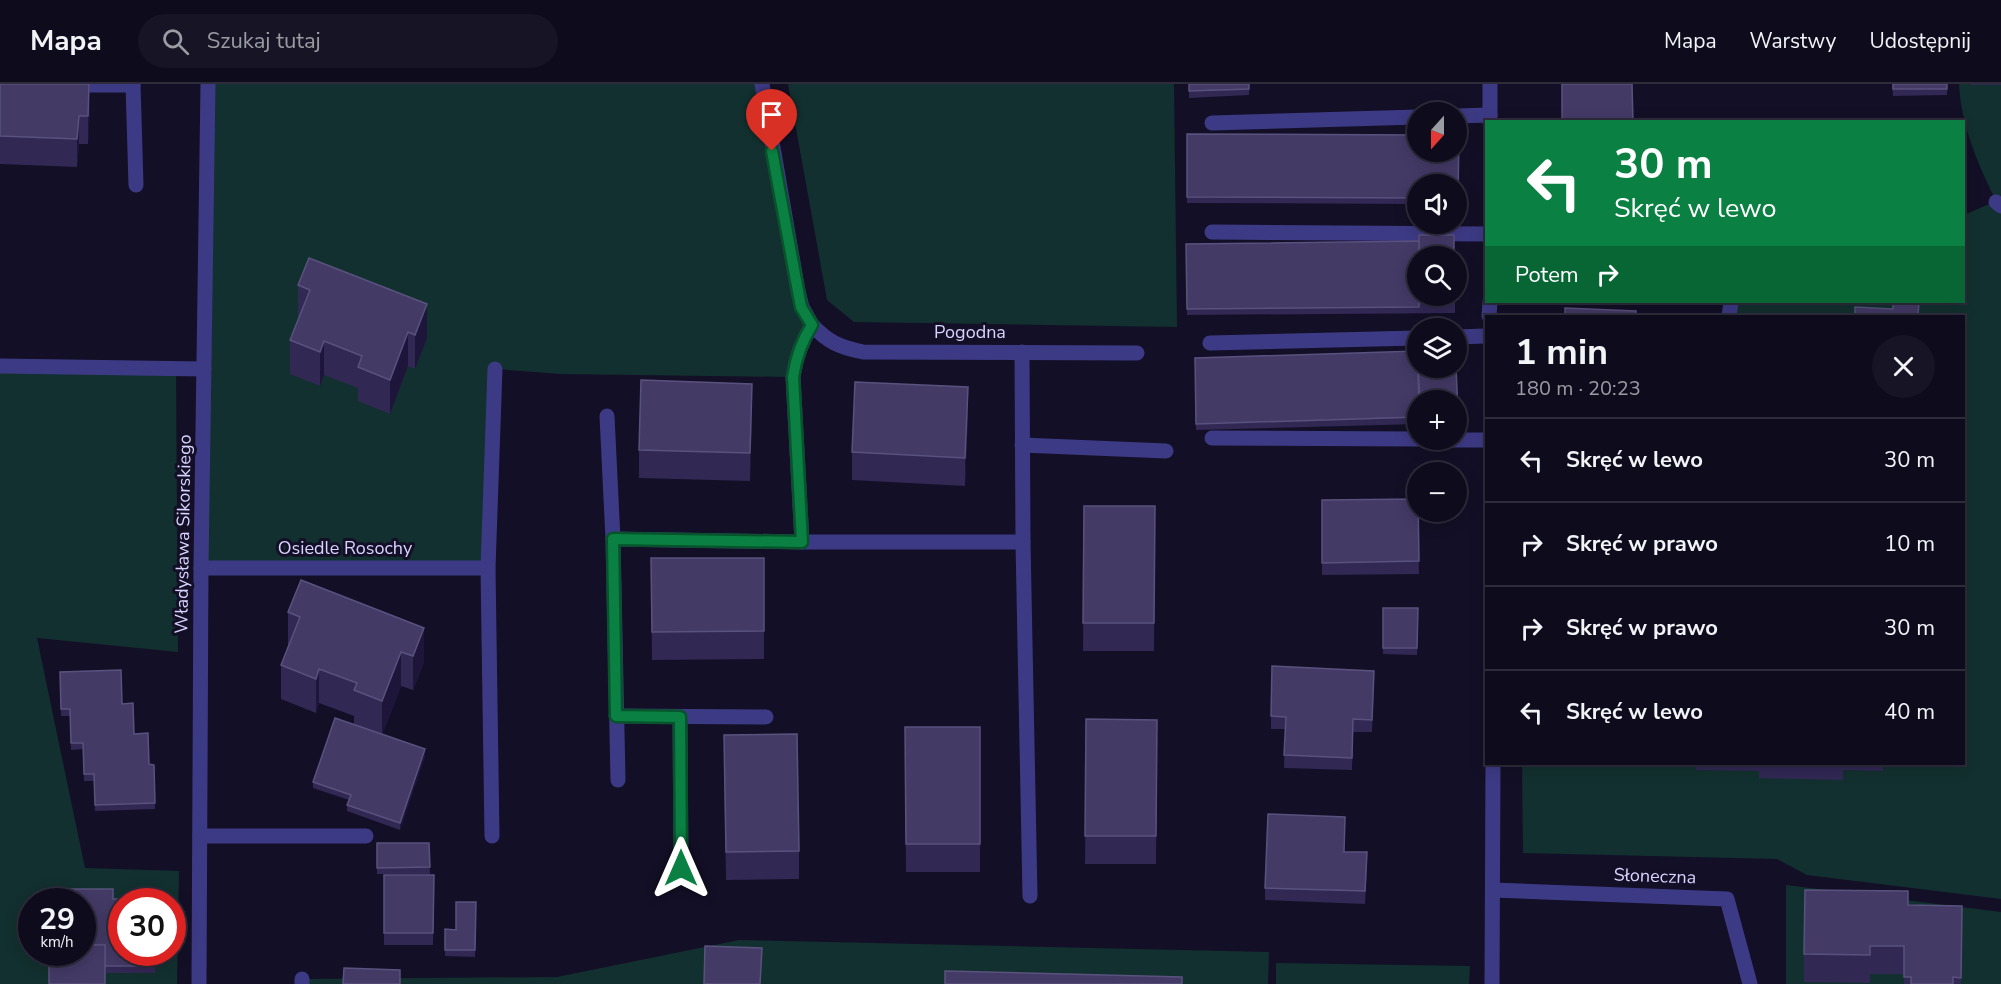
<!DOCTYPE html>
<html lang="pl">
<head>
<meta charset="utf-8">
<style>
  body { margin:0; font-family:"Nunito Sans",sans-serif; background:#171425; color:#f1f3f6; height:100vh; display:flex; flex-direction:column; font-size:22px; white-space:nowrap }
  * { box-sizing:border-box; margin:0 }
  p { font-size:20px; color:#9b9ba3 }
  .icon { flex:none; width:33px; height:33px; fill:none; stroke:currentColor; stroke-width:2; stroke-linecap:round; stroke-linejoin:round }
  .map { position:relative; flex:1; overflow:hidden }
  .panel { position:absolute; left:1485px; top:231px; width:480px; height:450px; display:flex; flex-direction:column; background:#0e0b1c; border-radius:0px; box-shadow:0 3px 15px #0003,0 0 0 2px #2e2b3b }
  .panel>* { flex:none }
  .hud { position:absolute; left:1485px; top:36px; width:480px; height:183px; border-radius:0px; box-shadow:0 3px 15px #0003,0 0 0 2px #2e2b3b; background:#0b8043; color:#fff; overflow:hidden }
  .needle { width:39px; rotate:201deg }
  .controls { position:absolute; left:1407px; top:18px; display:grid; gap:12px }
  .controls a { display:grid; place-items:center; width:60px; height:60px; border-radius:50%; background:#0e0b1c; box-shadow:0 3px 15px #0003,0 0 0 2px #2e2b3b; font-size:30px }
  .speed { position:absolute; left:18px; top:804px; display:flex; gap:12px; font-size:30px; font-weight:700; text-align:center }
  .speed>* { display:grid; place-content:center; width:78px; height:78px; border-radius:50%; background:#0e0b1c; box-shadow:0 3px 15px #0003,0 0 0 2px #2e2b3b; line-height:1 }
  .speed small { font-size:15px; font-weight:400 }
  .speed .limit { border:9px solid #d22; background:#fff; color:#111 }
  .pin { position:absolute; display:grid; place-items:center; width:51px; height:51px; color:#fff; margin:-62px -26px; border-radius:50% 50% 50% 0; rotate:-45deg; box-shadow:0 0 6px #0007 }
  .pin .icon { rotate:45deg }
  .me { position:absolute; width:66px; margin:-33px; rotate:0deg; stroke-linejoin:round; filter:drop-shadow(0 0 4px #0008) }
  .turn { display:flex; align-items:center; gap:21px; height:126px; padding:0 30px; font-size:27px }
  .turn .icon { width:78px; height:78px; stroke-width:2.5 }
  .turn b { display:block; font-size:42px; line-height:51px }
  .then { display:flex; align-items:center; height:57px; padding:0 30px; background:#0003; gap:12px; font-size:22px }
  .round { display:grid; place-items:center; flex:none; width:63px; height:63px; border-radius:32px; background:#171425 }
  .headline { display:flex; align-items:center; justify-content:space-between; height:102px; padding:0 30px }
  h1 { font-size:36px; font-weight:700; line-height:45px }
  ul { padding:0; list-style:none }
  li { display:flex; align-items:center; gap:18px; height:84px; padding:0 30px; border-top:2px solid #2e2b3b }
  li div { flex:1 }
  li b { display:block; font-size:22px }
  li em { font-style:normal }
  header { display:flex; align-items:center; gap:36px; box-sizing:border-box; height:84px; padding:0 30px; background:#0e0b1c; border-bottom:2px solid #2e2b3b }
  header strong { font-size:28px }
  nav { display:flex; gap:33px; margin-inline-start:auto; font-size:21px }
  .search { width:420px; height:54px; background:#171425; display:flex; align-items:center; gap:15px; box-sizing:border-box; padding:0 21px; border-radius:33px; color:#9b9ba3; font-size:22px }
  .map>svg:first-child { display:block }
  .green { fill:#12302f; fill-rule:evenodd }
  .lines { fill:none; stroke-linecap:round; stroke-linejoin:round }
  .minor { stroke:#3d3a85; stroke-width:15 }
  .wall { fill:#312854 }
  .shaded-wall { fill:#1d163a }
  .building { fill:#433a66; stroke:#5a527e; stroke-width:1.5 }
  .route-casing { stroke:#07532c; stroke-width:15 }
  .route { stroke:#0b8043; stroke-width:10 }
  .labels { text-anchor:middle; stroke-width:6; stroke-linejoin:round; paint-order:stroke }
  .street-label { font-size:18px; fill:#d9d4ff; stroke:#130f26 }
</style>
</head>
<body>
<header>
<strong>Mapa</strong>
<div class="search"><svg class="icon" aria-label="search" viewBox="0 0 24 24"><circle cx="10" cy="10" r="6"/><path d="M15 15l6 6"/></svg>Szukaj tutaj</div>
<nav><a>Mapa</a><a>Warstwy</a><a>Udostępnij</a></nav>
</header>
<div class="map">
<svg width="2001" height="900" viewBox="0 0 2001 900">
  <rect width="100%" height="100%" fill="#130f26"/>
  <g class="green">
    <path d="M208,0H762L812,241L793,293L560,290L496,285L488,484H201Z"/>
    <path d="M788,0H1174L1177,243L854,238L827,216Z"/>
    <path d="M1959,0H2001V815L1807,791L1777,775L1523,769L1522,680H1964V232H1729L1731,218H1964V131L1996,117C1978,80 1961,42 1959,0Z"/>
    <path d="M0,282L176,284L178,568L37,554L85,784L179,787L177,900H0ZM32,818H82V868H32ZM122,818H172V868H122Z"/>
    <path d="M1786,801L2001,828V900H1786Z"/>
    <path d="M739,856L1269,868L1268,900H302V895L557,893Z"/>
    <path d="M1276,879L1470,882L1469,900H1276Z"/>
  </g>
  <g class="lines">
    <g class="minor">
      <path d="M133,0L136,101"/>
      <path d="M762,0L798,207L802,223L812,241C801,258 796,273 793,293L802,458H1023L1030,812"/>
      <path d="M70,1H133"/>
      <path d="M1456,32L1490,31"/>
      <path d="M1490,38V0"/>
      <path d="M1212,39L1418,33"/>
      <path d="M1996,118L2001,122"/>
      <path d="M1212,148L1486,150"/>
      <path d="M1489,232L1490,218"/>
      <path d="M1729,232L1731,218"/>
      <path d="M812,241C828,258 839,263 863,268L1137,269"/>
      <path d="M1456,253L1486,252"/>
      <path d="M1210,259L1418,254"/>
      <path d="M1022,268L1023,458"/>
      <path d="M0,282L204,285"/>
      <path d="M607,332L613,455L618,696"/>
      <path d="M1212,354L1418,355"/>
      <path d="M1451,356H1486"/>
      <path d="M1022,361L1166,367"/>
      <path d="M613,455L802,458"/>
      <path d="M201,484H488"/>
      <path d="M616,632L766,633"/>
      <path d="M680,633L681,784"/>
      <path d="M200,752H366"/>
      <path d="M492,752L488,484L495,285"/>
      <path d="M1493,806L1727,815L1750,900"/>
      <path d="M199,900L201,484L208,0"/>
      <path d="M302,900V895"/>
      <path d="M1492,900L1493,680"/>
    </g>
  </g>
  <g class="wall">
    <path d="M0,0L90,23L88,60H79L77,83L0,80Z"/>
    <path d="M1189,0H1249V11L1189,14Z"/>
    <path d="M1892,0H1947V11L1893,12Z"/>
    <rect x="1971" y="0" width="30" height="1"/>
    <path d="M1187,50L1459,51L1458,120H1456V100H1418V120L1187,119Z"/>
    <path d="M1186,160L1455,212V229L1187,231Z"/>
    <path d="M298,201L427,254L415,285L408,282L390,330L358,317V304L324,291L320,302L290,290V256L298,235Z"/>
    <path d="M1417,261L1418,284H1456L1458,338H1456V316H1418V340L1196,346L1195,274L1417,267Z"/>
    <path d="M752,328L750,397L639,394V366Z"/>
    <path d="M968,331L965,402L852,396V368Z"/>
    <path d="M1322,416L1418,428L1419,490L1322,491Z"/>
    <path d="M1084,422H1155L1154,567H1083Z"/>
    <path d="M651,474H764V575L652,576Z"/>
    <path d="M301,496L424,578L413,606L401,602L382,651L425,672L400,746L347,727V721L349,716L313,704V698L368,646L354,640V632L319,619L316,629L281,615V581L288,562V528Z"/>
    <path d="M1383,524H1418L1417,571L1383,570Z"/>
    <path d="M60,588L122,620L134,650L149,680L154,681L155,725L95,727L94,697H84L83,665L71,666L70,632H61Z"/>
    <path d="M1374,599L1372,648H1353L1352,686L1284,684L1285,645H1271V632Z"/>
    <path d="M1086,635L1157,636L1156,780H1085Z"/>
    <path d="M905,643H980V788H906Z"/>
    <path d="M724,679L799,767V795L726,796Z"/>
    <path d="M1670,680H1883V687L1843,686V696L1759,694V687L1696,686V680Z"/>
    <path d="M377,759H429L430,790H377Z"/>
    <path d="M1344,768L1367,781L1365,820L1265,816V804Z"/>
    <path d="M384,791H434L433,861H384Z"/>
    <path d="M113,815L155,868V889H105L82,868Z"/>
    <path d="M476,818L475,873L445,872V845L456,846Z"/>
    <path d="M1908,821L1962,822L1961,900H1904V890H1870V899L1804,898V870Z"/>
  </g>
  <g class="shaded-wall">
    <path d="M89,0L90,23L88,60V32Z"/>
    <path d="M79,32V60L77,83V55Z"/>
    <path d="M427,220V254L415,285V251Z"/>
    <path d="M408,248V282L390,330V296Z"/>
    <path d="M324,257V291L320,302V268Z"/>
    <path d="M752,300V328L750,397V369Z"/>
    <path d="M968,303V331L965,402V374Z"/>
    <path d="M424,544V578L413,606V572Z"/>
    <path d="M401,568V602L382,651V617Z"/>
    <path d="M319,585V619L316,629V595Z"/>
    <path d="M425,665V672L400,746V739Z"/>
  </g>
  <g class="building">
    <path d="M0,0H89L88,32H79L77,55L0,52Z"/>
    <path d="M1189,0H1249V5L1189,7Z"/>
    <path d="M1562,0H1632L1633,38H1562Z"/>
    <rect x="1893" y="0" width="54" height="5"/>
    <path d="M1187,50L1418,51V68H1456V51H1459L1458,114H1456V100H1418V114L1187,113Z"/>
    <rect x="1419" y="151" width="35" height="21"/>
    <path d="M1419,157V172H1418V212H1419V223L1187,225L1186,160Z"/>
    <path d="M309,174L427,220L415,251L408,248L390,296L358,283L362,272L324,257L320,268L290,256L310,206L298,201Z"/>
    <rect x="1419" y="212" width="36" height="5"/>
    <path d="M1893,218H1919L1918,232H1855V223L1893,225Z"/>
    <path d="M1565,224L1636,227V232H1565Z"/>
    <path d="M1417,267L1419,316H1418V333L1196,340L1195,274Z"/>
    <path d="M1418,284H1456L1458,326H1456V316H1420Z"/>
    <path d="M641,296L752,300L750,369L639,366Z"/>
    <path d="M855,298L968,303L965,374L852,368Z"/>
    <path d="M1418,415L1419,477L1322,479V416Z"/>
    <path d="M1084,422H1155L1154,539H1083Z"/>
    <path d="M651,474H764V547L652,548Z"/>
    <path d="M301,496L424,544L413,572L401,568L382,617L354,606L357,599L319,585L316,595L281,581L300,533L288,528Z"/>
    <path d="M1383,524H1418L1417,564H1383Z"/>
    <path d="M1272,582L1374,587L1372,636L1353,635L1352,674L1284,671L1286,633L1271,632Z"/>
    <path d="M121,586L122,620L133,619L134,650L148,649L149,680L154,681L155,719L95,721L94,690H84L83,659H71L70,625H61L60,588Z"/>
    <path d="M335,634L425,665L400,739L347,721L351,711L313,698Z"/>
    <path d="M1086,635L1157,636L1156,752H1085Z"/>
    <path d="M905,643H980V760H906Z"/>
    <path d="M797,650L799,767L726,768L724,651Z"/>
    <path d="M1268,730L1345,733L1344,768H1367L1365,807L1265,804Z"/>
    <path d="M377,759H429L430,783L377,784Z"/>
    <path d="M384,791H434L433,849H384Z"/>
    <path d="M61,805H113V815H155V818H122V868H155V882H105V861H82V818H49V816H61Z"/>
    <path d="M1805,806L1908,807V821L1962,822L1961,894L1953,893V900H1911V893H1904V862H1870V871L1804,870Z"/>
    <path d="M456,818H476L475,866H445V845L456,846Z"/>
    <path d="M82,861H105V900H49V868H82Z"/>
    <path d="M705,862L762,864L760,900H704Z"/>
    <path d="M344,884L400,886V900H343Z"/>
    <path d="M945,887L1182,893V900H945Z"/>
  </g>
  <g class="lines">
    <defs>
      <path id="route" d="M681,784L680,633L616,632L613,455L802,458L793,293C796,273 801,258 812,241L801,223L798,207L772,67"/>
    </defs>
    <use href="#route" class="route-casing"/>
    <use href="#route" class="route"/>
  </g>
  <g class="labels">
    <g class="street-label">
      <text x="970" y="254">Pogodna</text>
      <text transform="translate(183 450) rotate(-89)" y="6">Władysława Sikorskiego</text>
      <text x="345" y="470">Osiedle Rosochy</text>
      <text transform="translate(1655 792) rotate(2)" y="6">Słoneczna</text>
    </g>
  </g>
</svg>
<div class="controls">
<a><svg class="needle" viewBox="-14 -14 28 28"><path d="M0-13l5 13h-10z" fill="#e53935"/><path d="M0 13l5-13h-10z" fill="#9b9ba3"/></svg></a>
<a><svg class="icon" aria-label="sound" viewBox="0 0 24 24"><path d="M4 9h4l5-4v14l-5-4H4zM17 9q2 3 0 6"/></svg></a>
<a><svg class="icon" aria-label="search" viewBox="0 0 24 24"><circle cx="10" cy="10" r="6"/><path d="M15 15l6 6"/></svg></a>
<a><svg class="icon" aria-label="layers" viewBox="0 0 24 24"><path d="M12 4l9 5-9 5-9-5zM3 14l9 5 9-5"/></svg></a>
<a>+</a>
<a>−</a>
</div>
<div class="speed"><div>29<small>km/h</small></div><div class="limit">30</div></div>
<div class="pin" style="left:772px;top:67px;background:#d93025"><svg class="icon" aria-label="arrive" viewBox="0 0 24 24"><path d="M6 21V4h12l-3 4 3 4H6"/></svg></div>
<svg class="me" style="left:681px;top:784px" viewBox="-20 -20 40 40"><path d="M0-17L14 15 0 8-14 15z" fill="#0b8043" stroke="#fff" stroke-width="4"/></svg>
<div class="hud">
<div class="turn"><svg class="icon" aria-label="left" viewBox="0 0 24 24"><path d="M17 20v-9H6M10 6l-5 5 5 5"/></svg><div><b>30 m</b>Skręć w lewo</div></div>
<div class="then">Potem<svg class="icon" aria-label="right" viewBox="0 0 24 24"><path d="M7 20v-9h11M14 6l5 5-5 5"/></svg></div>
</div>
<section class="panel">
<div class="headline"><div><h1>1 min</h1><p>180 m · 20:23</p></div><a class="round"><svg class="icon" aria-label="close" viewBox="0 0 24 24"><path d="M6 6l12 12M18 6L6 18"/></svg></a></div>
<ul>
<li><svg class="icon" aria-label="left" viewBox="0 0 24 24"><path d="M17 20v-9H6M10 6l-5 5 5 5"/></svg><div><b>Skręć w lewo</b></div><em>30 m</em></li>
<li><svg class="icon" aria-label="right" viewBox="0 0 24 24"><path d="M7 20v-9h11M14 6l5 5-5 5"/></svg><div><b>Skręć w prawo</b></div><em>10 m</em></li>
<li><svg class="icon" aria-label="right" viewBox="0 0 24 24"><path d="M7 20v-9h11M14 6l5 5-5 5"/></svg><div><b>Skręć w prawo</b></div><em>30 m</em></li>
<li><svg class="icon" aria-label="left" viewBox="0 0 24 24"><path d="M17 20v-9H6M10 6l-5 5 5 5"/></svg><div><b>Skręć w lewo</b></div><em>40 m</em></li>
</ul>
</section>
</div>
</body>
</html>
